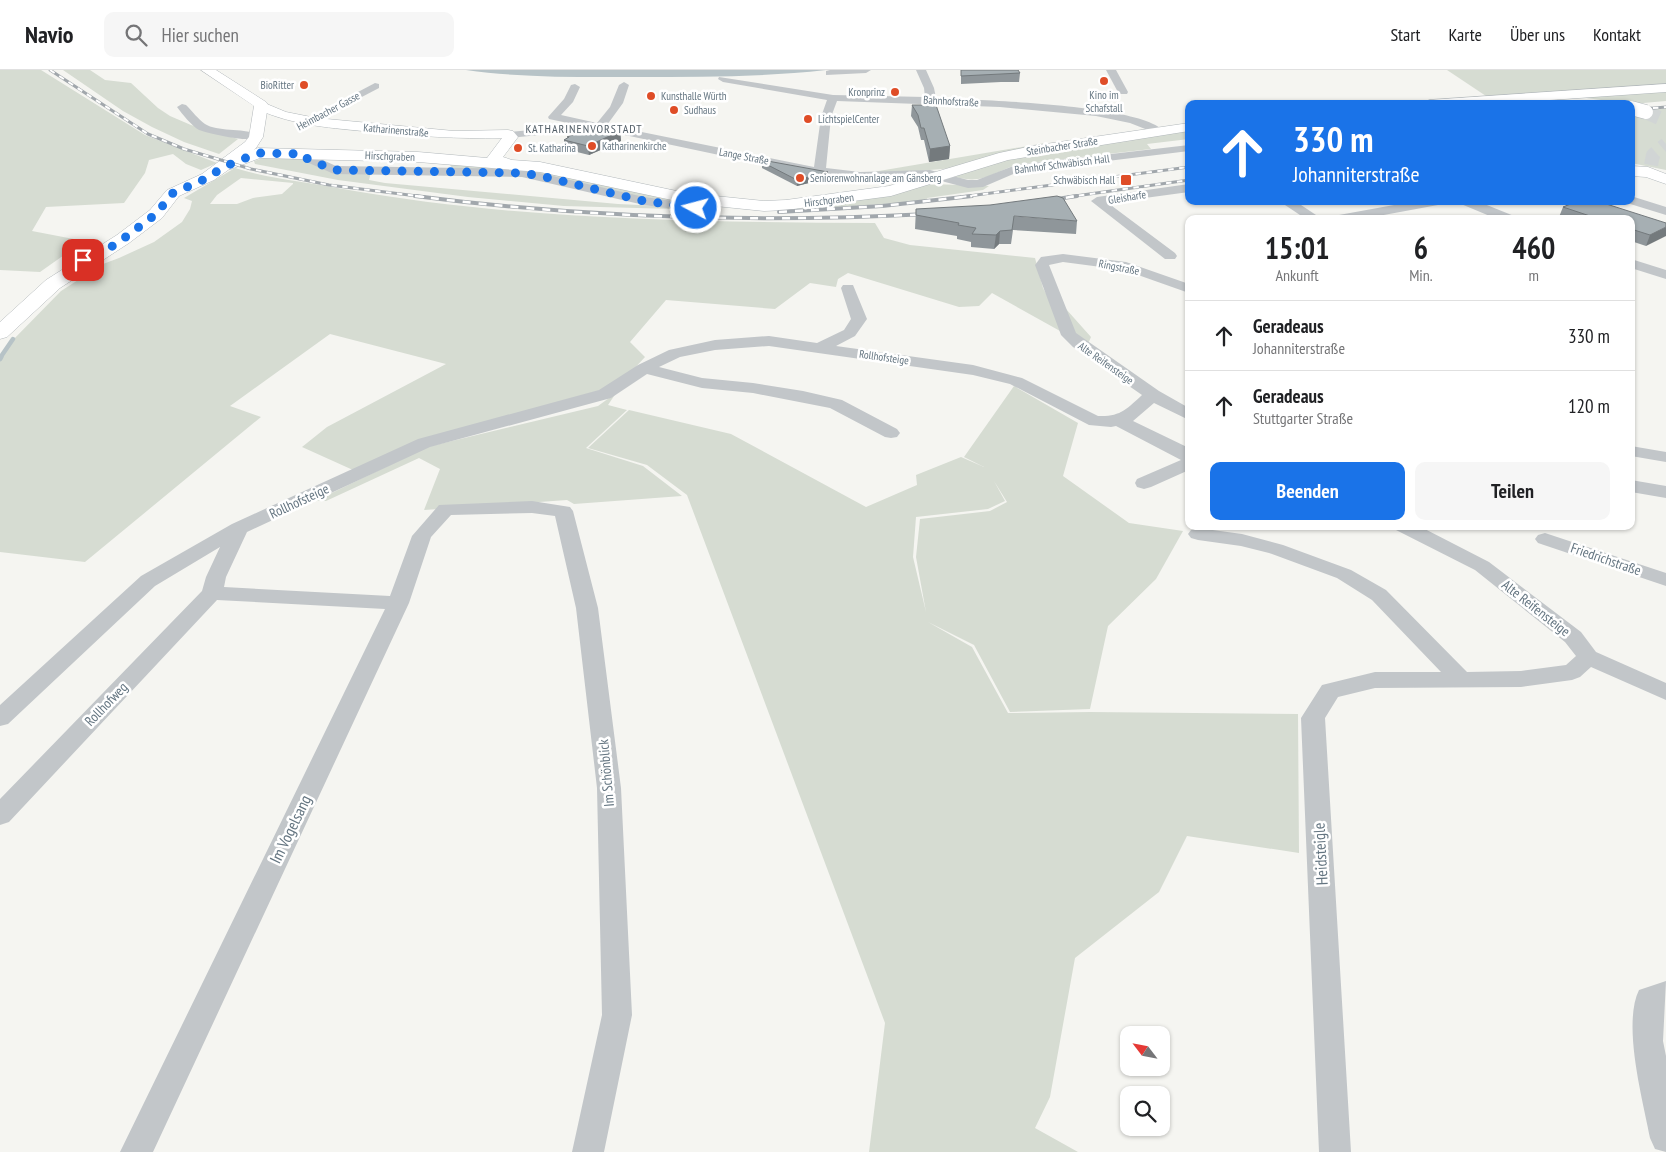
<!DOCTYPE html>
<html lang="de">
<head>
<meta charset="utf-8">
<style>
  body { margin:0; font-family:"PT Sans Narrow",sans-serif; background:#f6f6f6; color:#202124; height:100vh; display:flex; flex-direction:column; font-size:19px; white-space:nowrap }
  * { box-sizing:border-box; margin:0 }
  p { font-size:16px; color:#757577 }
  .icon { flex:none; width:28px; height:28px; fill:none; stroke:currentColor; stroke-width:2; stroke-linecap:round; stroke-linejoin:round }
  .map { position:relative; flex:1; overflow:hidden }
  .drawer { position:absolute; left:1185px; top:145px; width:450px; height:315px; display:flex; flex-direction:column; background:#fff; border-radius:10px; box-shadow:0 1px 4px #0004 }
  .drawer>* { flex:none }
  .top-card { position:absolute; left:1185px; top:30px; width:450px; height:105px; border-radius:10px; box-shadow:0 1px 4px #0004; background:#1a73e8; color:#fff; overflow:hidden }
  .needle { width:32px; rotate:302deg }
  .tools { position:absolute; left:1120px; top:956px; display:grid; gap:10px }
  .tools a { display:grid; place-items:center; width:50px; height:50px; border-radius:10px; background:#fff; box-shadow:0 1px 4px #0004; font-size:25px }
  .pin { position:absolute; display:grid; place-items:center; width:42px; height:42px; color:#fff; margin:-21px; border-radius:10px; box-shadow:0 2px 8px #0006 }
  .me { position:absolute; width:55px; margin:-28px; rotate:277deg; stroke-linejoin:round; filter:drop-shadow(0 0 4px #0008) }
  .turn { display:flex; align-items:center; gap:18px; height:105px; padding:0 25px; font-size:22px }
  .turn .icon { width:65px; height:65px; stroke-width:2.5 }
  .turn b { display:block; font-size:35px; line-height:42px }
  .eta { display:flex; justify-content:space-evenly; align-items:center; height:85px; text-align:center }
  .eta b { font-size:30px; font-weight:800; line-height:35px }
  .primary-button { display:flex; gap:10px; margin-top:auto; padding:10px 25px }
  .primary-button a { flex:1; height:58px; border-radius:10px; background:#1a73e8; color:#fff; font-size:20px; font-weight:800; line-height:58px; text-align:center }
  .primary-button a+a { background:#f6f6f6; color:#202124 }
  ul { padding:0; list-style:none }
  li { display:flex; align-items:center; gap:15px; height:70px; padding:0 25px; border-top:1px solid #e0e0e0 }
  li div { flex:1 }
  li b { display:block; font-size:19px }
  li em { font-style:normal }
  header { display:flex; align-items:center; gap:30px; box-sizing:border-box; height:70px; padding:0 25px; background:#fff; border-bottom:1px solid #e0e0e0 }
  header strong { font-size:24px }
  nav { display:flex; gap:28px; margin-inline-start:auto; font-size:18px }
  .search { width:350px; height:45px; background:#f6f6f6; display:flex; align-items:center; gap:12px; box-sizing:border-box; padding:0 18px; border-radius:10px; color:#757577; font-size:19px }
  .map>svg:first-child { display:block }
  .green { fill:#d6dcd2; fill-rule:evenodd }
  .water { fill:#b7c3c7 }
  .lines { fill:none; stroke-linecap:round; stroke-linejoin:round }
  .stream-far1 { stroke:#b7c3c7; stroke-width:4.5 }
  .stream { stroke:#b7c3c7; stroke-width:5 }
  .secondary-tunnel { stroke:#d1d5d5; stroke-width:14; stroke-dasharray:14 8; stroke-linecap:butt }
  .secondary-casing { stroke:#b2b8bb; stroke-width:1 }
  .primary-casing { stroke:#b3b8bb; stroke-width:1 }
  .street { fill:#c2c6c9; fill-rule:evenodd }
  .secondary { fill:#fff; fill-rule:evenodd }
  .primary { fill:#fff; fill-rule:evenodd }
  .rail-far1-casing { stroke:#a1a7ac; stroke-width:3 }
  .rail-casing { stroke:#a1a7ac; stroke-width:4 }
  .rail-far1 { stroke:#fff; stroke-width:2; stroke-dasharray:5.5; stroke-linecap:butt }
  .rail { stroke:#fff; stroke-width:2.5; stroke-dasharray:8; stroke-linecap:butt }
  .secondary-bridge-casing { stroke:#b2b8bb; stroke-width:15; stroke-linecap:butt }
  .secondary-bridge { stroke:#fff; stroke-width:14 }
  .wall { fill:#8f969a }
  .shaded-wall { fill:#747a7d }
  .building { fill:#a6afb3; stroke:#747a7d }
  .route { stroke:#1a73e8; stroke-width:9; stroke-dasharray:0 16.2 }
  .poi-dot { fill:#df4d27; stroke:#fff; stroke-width:2 }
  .labels { text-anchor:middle; stroke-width:5; stroke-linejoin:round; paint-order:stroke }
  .far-poi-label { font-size:11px; fill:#647581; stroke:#fff; text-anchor:start }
  .far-street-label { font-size:11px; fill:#647581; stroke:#fff }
  .far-neighbourhood-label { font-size:12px; letter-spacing:1px; fill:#525e67; stroke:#fff }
  .street-label { font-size:14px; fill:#647581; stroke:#fff }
  .near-street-label { font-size:16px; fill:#647581; stroke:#fff }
</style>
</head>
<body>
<header>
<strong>Navio</strong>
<div class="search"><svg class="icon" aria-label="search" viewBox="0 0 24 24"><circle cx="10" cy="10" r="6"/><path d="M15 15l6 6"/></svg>Hier suchen</div>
<nav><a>Start</a><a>Karte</a><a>Über uns</a><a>Kontakt</a></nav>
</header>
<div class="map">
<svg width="1666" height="1082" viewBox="0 0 1666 1082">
  <rect width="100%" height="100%" fill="#f5f5f1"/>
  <g class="green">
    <path d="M0,0H41L145,65L217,93L201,100L186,94L173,84L149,90L145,103L124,133L46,137L32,161L84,171L40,202L0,200Z"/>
    <path d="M63,0H90L105,10L131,13L158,38L170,46L191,55L238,69L219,84L184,72L152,57L123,41Z"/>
    <path d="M1447,0H1666V14L1486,26Z"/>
    <path d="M1666,21V31L1632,34L1578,27L1527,31L1515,34H1470Z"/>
    <path d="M1666,38V100L1631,93V42Z"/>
    <path d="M1189,61V69L1147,74L1151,79L1020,94C993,101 986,115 955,107L959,104L1010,88Z"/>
    <path d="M1045,73L1056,74L954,98L893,103H867Z"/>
    <path d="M273,85H299L311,93L371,102L369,110L385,113L618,134L661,136L673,139L564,136L468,127L338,110L255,94L254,91Z"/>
    <path d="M450,95L510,96L703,135L650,129L540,104L453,99Z"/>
    <path d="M235,98C269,109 307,112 343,119C516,150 699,152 875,153L884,168L910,175L1035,188L1043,218L1051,233L1066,239L1091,267L1087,276L992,223L979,236L959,237L848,203L838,209L836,217L810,213L775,239L666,230L630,272L645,287L631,302L605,319L427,368L353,400L302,377L327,357L446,294L330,264L230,336L261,347L85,492L0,482V286L10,273L61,221L103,194L119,188L154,172L182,152L190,139L192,131L184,128ZM241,108L293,113V114L282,124L253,128L237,134H210L217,125Z"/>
    <path d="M931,114L989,116L983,120L927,128L928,130C868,136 808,139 748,139L897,123Z"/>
    <path d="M1014,316L1078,353L1063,406L1129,453L1183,461L1156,509L1108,556L1090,639L1010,642L974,575L928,552L972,577L1008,643L1090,642L1298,644L1299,783L1187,766L1159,822L1075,888L1050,1027L1035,1058L1078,1082H869L885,953L687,425L647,395L588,378L629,340L731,364L866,437L917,415L916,405L961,387L984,397L964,387ZM994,411L1007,432L990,441L920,449L916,487L926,542L913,487L916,447L988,439L1005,431Z"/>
    <path d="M616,323L608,335L627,340L586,378L643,396L682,426L574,434L567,430L424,440L440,399L419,388L326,431H315L427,377L598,336Z"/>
  </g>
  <path class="water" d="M466,0H826C764,7 700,7 637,7C580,7 522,8 466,0Z"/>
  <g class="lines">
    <path class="stream-far1" d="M0,288L13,269"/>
    <path class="stream" d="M0,289L1,287"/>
    <g class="secondary-tunnel">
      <path d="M1646,42L1666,51"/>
      <path d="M1651,95L1653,85L1666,74"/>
    </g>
    <defs>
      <g id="secondary">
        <path d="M1666,14V22L1493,34H1422L1429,30Z"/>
        <path d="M262,32L286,42L316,48L454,61L508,60L513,61L518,67L503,87L512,90L540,92L686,123L764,131L786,130L889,116L999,83L1032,76L1189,53V61L1008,90L891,126L786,140L764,141L686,133L540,102L418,92L260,88L231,99H221L218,96L221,93L258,78L418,82L487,88L502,68C458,69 417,66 373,62C333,58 294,56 257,39L255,36L257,33Z"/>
        <path d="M1631,96L1648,97L1666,104V114L1646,107L1631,106Z"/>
      </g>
      <path id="primary" d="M201,0H216L266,32L268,35L263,67L256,78L245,88L214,110L179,126L162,148L129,173L60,218L7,267L0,269V252L46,210L117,165L150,140L167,120L202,104L245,72L249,67L254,36Z"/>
    </defs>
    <use href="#secondary" class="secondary-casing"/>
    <use href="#primary" class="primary-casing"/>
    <g class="street">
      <path d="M830,0H871L866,3L826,5V1Z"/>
      <path d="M916,0H926L934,18L936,28C977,30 1139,34 1164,61L1158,64L1130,53L1096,46L1000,37L837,31L831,47L826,98L860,102L930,100L968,110H977L1016,95L1189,75V81L1018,102L983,117L968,118L930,108L860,110L809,104L549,49L548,47L564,29L571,15L575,14L580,17L573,32L561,45L597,53L610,37L619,15L624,12L629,15L623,33L607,55L814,97L821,47L827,30L723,12L718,9L719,7L833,25L925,27L924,18Z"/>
      <path d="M1106,0H1116L1128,22L1127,24H1119Z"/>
      <path d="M375,13L379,14V18L312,53L308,54L303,51Z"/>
      <path d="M182,34L186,35C192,41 198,49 205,54C219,63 252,57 262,67C254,74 210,64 199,60C192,56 182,44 177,37Z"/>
      <path d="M576,56L582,59L580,61L509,68L503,65L509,62Z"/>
      <path d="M303,81L336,96L522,99L644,127L696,134L717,128L723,132L721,135L696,142L644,135L522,107L334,104L302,90L297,84Z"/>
      <path d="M1189,114V122L1108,133L1175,183L1177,186L1175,189H1165L1091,131L1097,127Z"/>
      <path d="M1631,126L1666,137V145L1627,133L1626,131H1631Z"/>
      <path d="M1279,131H1295L1322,149H1306Z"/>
      <path d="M1416,131H1444L1438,135L1362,149H1333L1339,145Z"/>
      <path d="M1459,131H1477L1514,146L1515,149H1497L1461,134Z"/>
      <path d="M1063,184L1126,192L1189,214V223L1124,200L1063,192L1049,195L1076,263L1159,321L1189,338V350L1154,333L1133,351L1189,378V400L1151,417L1144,419L1137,417L1135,413L1137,409L1181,390L1116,356L1111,357L1089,355L1010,314L973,305L769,276L715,280L680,287L659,297L702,308L753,313L803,321L842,330L897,359L900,363L897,367L891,368L885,367L830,338L753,323L702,318L647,304L611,328L430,377L247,462L226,507L224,517L390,526L412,466L439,435L532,431L570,437L573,441L598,538L621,718L632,945L604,1082H572L602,945L597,718L576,538L555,446L532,443L451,445L431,467L409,533L153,1082H120L385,539L217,530L9,752L0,755V729L202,521L206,507L220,477L155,516L8,654L0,656V635L141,506L232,454L418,369L599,320L638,295L669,280L715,270L769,266L817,273L844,260L851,249L841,218L843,215H853L867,249L855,266L836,276L973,295L1022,308L1098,346C1120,347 1127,339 1142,325L1073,277L1061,265L1035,195L1041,187Z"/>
      <path d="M1631,189L1666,200V209L1631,198Z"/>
      <path d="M1631,376L1666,382V392L1631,386Z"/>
      <path d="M1631,410L1666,416V428L1631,422Z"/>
      <path d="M1393,456H1419L1489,492L1581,562L1596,582L1666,613V630L1591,597L1580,607L1572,610L1521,617L1375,618L1338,627L1325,648L1351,1082H1319L1301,648L1322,615L1375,602H1441L1372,530L1337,508L1269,483L1241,476L1198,470L1191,468L1188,464L1191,460L1198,458L1242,464L1283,475L1351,500L1386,520L1467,602L1521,601L1566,595L1576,586L1565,572L1475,500L1396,460Z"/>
      <path d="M1545,463L1666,503V516L1538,473L1535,469L1538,465Z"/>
      <path d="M1666,911L1663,971L1666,986V1082L1655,1079L1650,1068C1643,1030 1622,955 1639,920Z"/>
    </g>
    <use href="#secondary" class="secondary"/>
    <use href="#primary" class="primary"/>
    <defs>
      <g id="rail-far1">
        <path d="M50,0L148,64L184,79L251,99L329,115L425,127"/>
        <path d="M1631,40L1666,37"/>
        <path d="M961,127L1189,97"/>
        <path d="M1068,127L1189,110"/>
      </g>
      <g id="rail">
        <path d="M415,126C585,148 758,153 929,144"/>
        <path d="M1050,130L1077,126"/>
        <path d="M779,142L882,136L972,126"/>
      </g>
    </defs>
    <use href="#rail-far1" class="rail-far1-casing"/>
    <use href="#rail" class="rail-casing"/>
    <use href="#rail-far1" class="rail-far1"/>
    <use href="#rail" class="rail"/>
    <defs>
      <path id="secondary-bridge" d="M1631,38L1646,42"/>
    </defs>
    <use href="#secondary-bridge" class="secondary-bridge-casing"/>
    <use href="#secondary-bridge" class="secondary-bridge"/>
  </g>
  <g class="wall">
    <path d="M961,0L1020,3L1019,12H1001L961,14Z"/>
    <path d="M912,35L950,76L949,89L929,92L924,70H921L918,57L911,46Z"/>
    <path d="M620,61L621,71L589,85L565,79L564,70L568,68L567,67Z"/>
    <path d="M762,92L828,102V108L797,116L762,98Z"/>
    <path d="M1563,137L1666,153L1646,176L1631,171V149H1564L1559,147Z"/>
    <path d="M916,139L1077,151L1076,164L1013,160L1011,174H999L994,179L971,177V172L957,169V166L915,159Z"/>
  </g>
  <g class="shaded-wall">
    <path d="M620,61L621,71L589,85L588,76Z"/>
    <path d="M950,76L949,89L929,92L930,79Z"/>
    <path d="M828,102V108L797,116V110Z"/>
    <path d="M1666,157V166L1646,176L1650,165Z"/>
    <path d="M1000,161L999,174L994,179L996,165Z"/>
  </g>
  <g class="building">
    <path d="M961,0H1018L1020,3L1001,4L961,6Z"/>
    <path d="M912,35H936L950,76L930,79L924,58H921L918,45Z"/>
    <path d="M595,56L620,61L588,76L564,70L569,67H567Z"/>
    <path d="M762,90L828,102L797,110L762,92Z"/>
    <path d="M1057,126L1063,128L1077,151L1014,146L1012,160L1000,161L996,165L972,164L976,158L958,155L959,153L916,145V139L990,135Z"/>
    <path d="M1578,131H1597L1666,153V157L1650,165L1631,159V149H1599L1563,137Z"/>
  </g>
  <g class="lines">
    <path class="route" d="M83,190L108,179L123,169L156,144L173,123L201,111L226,96L258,83L303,84L306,88L334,100L522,103L541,106L644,131L696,138"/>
  </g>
  <g class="poi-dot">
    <circle cx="1104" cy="11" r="5"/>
    <circle cx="304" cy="15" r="5"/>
    <circle cx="895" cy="22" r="5"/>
    <circle cx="651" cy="26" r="5"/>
    <circle cx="674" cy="40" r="5"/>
    <circle cx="808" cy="49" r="5"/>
    <circle cx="592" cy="76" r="5"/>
    <circle cx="518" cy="78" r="5"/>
    <circle cx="800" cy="108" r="5"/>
    <rect x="1120" y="104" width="12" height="12" rx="2.5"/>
  </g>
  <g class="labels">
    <g class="far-poi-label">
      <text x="294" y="19" text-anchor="end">BioRitter</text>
      <text x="885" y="26" text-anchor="end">Kronprinz</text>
      <text x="1104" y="29" text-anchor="middle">Kino im<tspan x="1104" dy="13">Schafstall</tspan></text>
      <text x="661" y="30">Kunsthalle Würth</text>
      <text x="684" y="44">Sudhaus</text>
      <text x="818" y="53">LichtspielCenter</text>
      <text x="602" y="80">Katharinenkirche</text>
      <text x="528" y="82">St. Katharina</text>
      <text x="810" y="112">Seniorenwohnanlage am Gänsberg</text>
      <text x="1115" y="114" text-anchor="end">Schwäbisch Hall</text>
    </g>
    <g class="far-street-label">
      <text transform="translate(951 31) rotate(3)" y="4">Bahnhofstraße</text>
      <text transform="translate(328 41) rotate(-28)" y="4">Heimbacher Gasse</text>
      <text transform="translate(396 60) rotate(5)" y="4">Katharinenstraße</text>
      <text transform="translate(1062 76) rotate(-9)" y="4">Steinbacher Straße</text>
      <text transform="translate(390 86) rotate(2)" y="4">Hirschgraben</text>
      <text transform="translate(744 86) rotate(11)" y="4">Lange Straße</text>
      <text transform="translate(1062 94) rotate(-7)" y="4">Bahnhof Schwäbisch Hall</text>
      <text transform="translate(1127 127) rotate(-9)" y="4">Gleisharfe</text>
      <text transform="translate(829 130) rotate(-7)" y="4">Hirschgraben</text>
      <text transform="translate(1119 197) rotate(11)" y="4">Ringstraße</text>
      <text transform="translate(884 287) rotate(8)" y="4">Rollhofsteige</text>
      <text transform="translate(1106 293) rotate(35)" y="4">Alte Reifensteige</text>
    </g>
    <g class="far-neighbourhood-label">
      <text x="584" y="63">KATHARINENVORSTADT</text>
    </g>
    <g class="street-label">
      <text transform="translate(299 431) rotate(-25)" y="5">Rollhofsteige</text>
      <text transform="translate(1606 489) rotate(19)" y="5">Friedrichstraße</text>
      <text transform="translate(1536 538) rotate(38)" y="5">Alte Reifensteige</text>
      <text transform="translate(106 634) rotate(-46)" y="5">Rollhofweg</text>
      <text transform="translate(606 703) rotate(-95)" y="5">Im Schönblick</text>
    </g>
    <g class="near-street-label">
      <text transform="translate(290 759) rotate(-64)" y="6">Im Vogelsang</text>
      <text transform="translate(1320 784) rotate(-93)" y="6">Heidsteigle</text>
    </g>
  </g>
</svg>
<div class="tools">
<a><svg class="needle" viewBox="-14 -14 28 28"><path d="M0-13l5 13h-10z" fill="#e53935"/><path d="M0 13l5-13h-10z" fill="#757577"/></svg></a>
<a><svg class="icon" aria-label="search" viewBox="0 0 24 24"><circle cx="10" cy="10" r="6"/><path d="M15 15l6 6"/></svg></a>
</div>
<div class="pin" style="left:83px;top:190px;background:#d93025"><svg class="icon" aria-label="arrive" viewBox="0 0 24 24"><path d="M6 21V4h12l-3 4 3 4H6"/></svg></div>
<svg class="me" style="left:696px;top:138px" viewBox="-20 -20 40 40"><circle r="17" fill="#1a73e8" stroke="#fff" stroke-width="3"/><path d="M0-11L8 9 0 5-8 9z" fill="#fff"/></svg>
<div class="top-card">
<div class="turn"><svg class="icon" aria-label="ahead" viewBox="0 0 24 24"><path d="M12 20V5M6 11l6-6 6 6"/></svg><div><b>330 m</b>Johanniterstraße</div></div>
</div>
<section class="drawer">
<div class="eta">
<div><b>15:01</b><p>Ankunft</p></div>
<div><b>6</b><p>Min.</p></div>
<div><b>460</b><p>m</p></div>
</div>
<ul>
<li><svg class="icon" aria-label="ahead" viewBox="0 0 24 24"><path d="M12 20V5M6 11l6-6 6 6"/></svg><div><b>Geradeaus</b><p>Johanniterstraße</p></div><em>330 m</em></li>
<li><svg class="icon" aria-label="ahead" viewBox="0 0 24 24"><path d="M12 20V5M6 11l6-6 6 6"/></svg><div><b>Geradeaus</b><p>Stuttgarter Straße</p></div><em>120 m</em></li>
</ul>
<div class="primary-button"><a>Beenden</a><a>Teilen</a></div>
</section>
</div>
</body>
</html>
